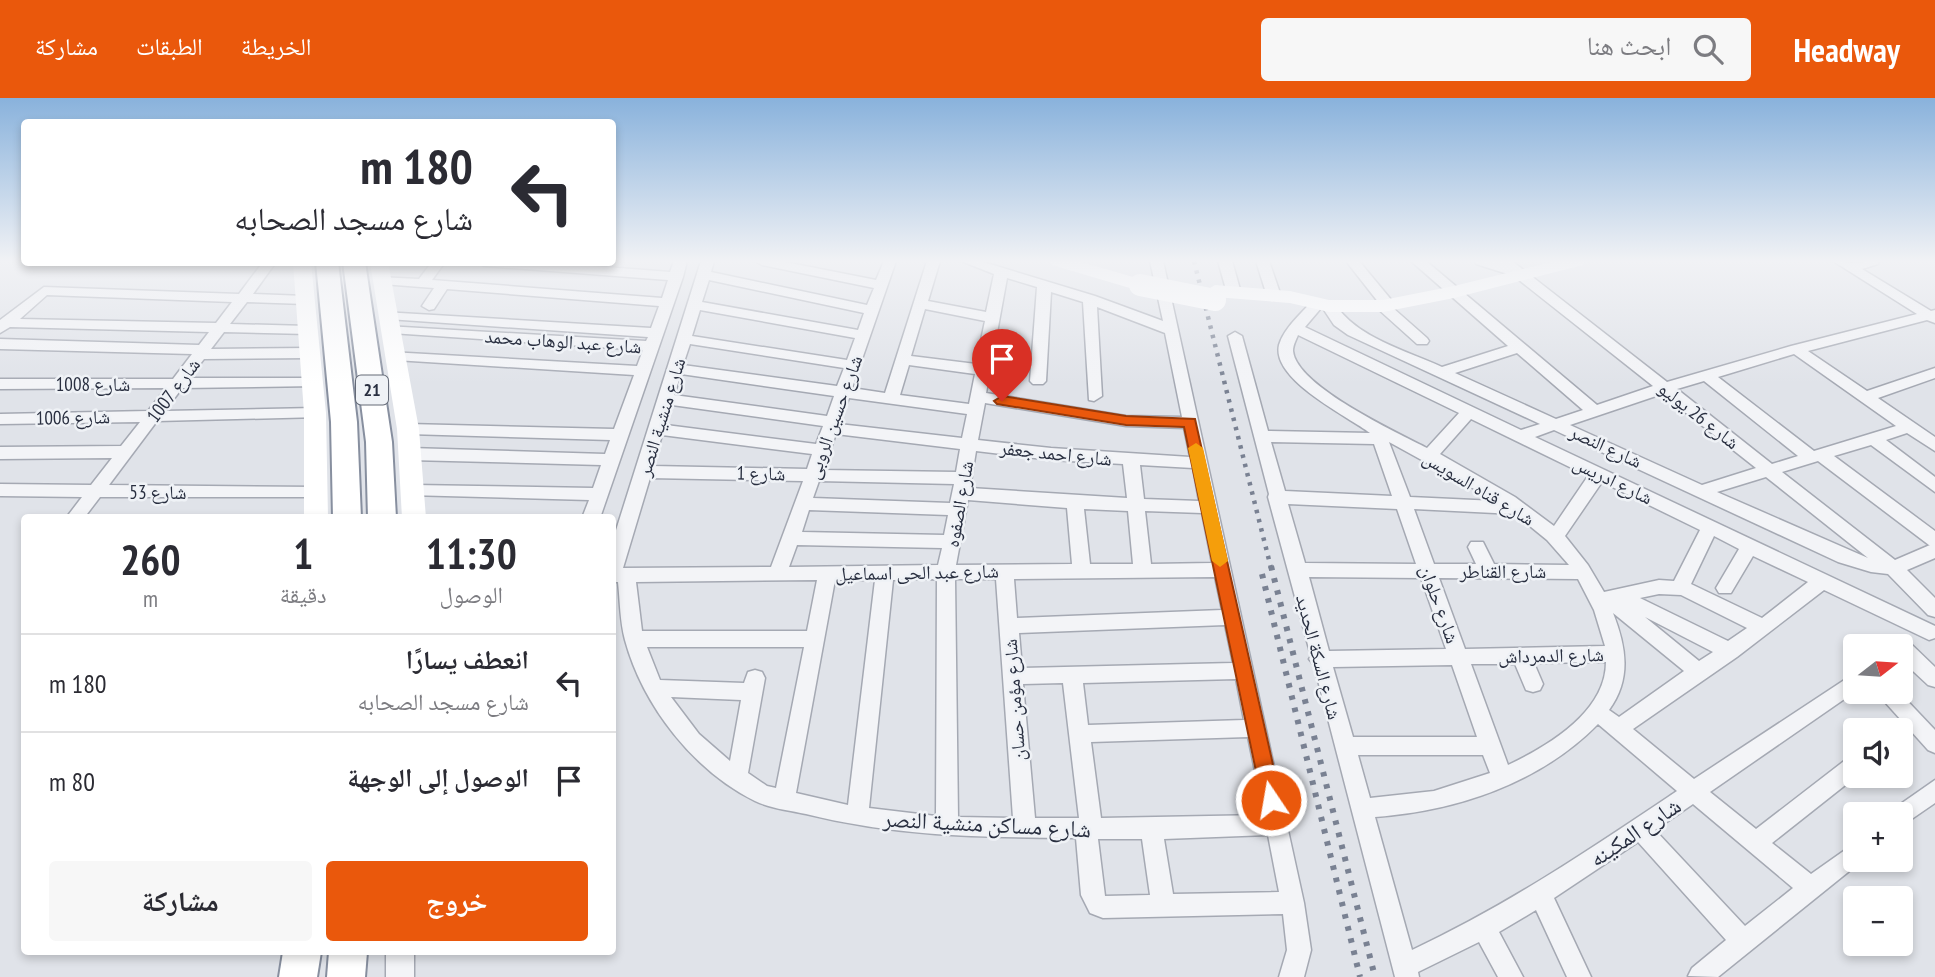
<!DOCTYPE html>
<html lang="ar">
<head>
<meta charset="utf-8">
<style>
  body { margin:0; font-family:"PT Sans Narrow","Noto Naskh Arabic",sans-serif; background:#f7f7f7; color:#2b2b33; direction:rtl; height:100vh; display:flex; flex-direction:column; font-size:26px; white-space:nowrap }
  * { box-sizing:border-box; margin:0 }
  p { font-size:23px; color:#7c7c81 }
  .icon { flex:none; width:38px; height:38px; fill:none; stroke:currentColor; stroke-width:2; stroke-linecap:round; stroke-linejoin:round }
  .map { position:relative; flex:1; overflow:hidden; direction:ltr }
  .sheet { position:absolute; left:21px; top:416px; width:595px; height:441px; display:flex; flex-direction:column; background:#fff; border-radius:7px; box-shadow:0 4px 10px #0003; direction:rtl }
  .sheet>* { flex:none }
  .guide { position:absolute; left:21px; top:21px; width:595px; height:147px; border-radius:7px; box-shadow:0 4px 10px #0003; direction:rtl; background:#fff; color:#2b2b33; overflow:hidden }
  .needle { width:46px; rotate:73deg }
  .fabs { position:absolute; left:1843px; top:536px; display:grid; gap:14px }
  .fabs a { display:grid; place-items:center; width:70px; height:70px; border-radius:7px; background:#fff; box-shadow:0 4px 10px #0003; font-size:35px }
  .pin { position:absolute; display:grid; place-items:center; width:60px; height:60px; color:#fff; margin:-72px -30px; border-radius:50% 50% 50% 0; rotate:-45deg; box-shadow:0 0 7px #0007 }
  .pin .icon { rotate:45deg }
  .me { position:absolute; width:77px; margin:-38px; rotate:348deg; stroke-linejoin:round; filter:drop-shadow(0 0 5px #0008) }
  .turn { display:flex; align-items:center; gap:24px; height:147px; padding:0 28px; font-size:32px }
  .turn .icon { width:91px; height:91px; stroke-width:2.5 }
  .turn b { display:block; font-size:49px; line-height:60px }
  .eta { display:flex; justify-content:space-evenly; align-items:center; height:119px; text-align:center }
  .eta b { font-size:42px; font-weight:800; line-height:49px }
  .primary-button { display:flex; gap:14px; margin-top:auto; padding:14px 28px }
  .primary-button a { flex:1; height:80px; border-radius:7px; background:#ea580c; color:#fff; font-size:28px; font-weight:800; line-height:80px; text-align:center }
  .primary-button a+a { background:#f7f7f7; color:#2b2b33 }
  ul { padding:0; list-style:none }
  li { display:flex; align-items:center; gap:21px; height:98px; padding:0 28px; border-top:2px solid #e1e1e2 }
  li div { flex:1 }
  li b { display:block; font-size:26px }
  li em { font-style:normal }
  header { display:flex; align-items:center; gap:42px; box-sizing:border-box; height:98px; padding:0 35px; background:#ea580c; color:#fff }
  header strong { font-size:33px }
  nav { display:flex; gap:38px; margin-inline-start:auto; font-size:24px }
  .search { width:490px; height:63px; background:#f7f7f7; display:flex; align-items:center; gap:18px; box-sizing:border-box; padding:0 24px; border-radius:7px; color:#7c7c81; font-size:26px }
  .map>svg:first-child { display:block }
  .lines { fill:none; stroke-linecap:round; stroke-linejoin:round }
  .minor-casing { stroke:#a5a9b3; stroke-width:3 }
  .tertiary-casing { stroke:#a5a9b3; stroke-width:3 }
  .trunk-casing { stroke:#878f9f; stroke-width:4 }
  .minor { fill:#f3f4f7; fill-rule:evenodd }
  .tertiary { fill:#f3f4f7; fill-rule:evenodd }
  .secondary { fill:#fff; fill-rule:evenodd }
  .trunk { fill:#fff; fill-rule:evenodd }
  .rail-far1 { stroke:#798192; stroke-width:4.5; stroke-dasharray:3.5 6; stroke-linecap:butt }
  .rail { stroke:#798192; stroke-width:6; stroke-dasharray:4.5 8; stroke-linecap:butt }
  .secondary-bridge { stroke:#fff; stroke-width:22 }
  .route { fill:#ea580c; stroke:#983908; stroke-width:2 }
  .slow { fill:#f59e0b }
  .labels { text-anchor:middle; stroke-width:5; stroke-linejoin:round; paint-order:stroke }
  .shield { fill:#eff2f6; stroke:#646a77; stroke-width:2 }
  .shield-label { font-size:18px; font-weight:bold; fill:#292f40 }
  .street-label { font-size:19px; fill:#292f40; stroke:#eff2f6 }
  .near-street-label { font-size:23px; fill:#292f40; stroke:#eff2f6 }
</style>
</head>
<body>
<header>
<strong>Headway</strong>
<div class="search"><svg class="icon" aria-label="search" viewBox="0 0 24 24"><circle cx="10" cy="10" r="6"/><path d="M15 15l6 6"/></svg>ابحث هنا</div>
<nav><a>الخريطة</a><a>الطبقات</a><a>مشاركة</a></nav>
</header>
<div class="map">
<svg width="1935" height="879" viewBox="0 0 1935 879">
  <rect width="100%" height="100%" fill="#e0e3e9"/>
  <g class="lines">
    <defs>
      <g id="minor">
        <path d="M674,163H687L683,179L600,420H582L589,402L408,397L406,393L414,387L593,390L601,367L410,362L402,356L410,350L605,356L610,342L408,336L400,331L408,326L614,331L634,277L395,262L390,260L388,257L390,254L637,268L643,252L391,235L386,234L384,231L386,228L646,243L648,239L388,221L383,220V214L651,230L659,208L447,191L434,211L429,212L422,208L434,190L382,186L377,185V179L419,181L432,164H445L432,182L662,200L668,182L484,168L478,164H542L670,174Z"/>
        <path d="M701,163H714L711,174L867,207L874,190L762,167L755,163H780L876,182L884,163H896L852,290L885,295L927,163H940L928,203L986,214L994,176L961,163H980L1095,198L1163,223L1150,163H1163L1304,805L1311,852L1304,879H1279L1287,852L1283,816L1103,820L1090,815L1081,797L1076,740C982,739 898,739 806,716C789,712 772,711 755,703C694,673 643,608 625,542C620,524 620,503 618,484H612V445ZM1007,180L1037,189L1030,283L1033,286H1043L1046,283L1051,194L1083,204L1089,302L1094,303L1102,298L1097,209L1165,235L1182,319L1126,318L986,295ZM709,182L864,215L858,232L702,204ZM925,211L985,223L976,266L911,258ZM700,212L855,240L847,262L692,238ZM690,246L844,270L837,288L683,267ZM909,267L975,276L969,306L900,297ZM681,276L834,298L827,318L674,297ZM849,300L967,316L962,340L839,326ZM985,305L1126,328L1184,330L1190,359L1051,350L978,342ZM672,307L823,328L816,346L666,327ZM836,336L960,351L956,374L823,372ZM662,337L812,356L807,371L653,368ZM976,353L1051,362L1123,366L1127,400L970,390ZM1140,367L1193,370L1199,403L1144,401ZM650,380L803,383L771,469L623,470ZM819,383L954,386L950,405L813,400ZM968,402L1067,410L1072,466L956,467ZM1084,411L1128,413L1133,466H1090ZM809,412L948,417L944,437L802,434ZM1145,413L1202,415L1212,465L1151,466ZM797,447L942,450L938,467L789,469ZM1215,479L1222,512L1017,520L1014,481ZM937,481L936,718L869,710L893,482ZM955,481H996L1013,720L958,719ZM817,482L807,533H642L636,484ZM835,482H875L848,707L796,695ZM1225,527L1233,565L1022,570L1019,535ZM647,549H804L776,690L767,688L748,675L765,580L762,574L755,572L748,574L744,585L660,582ZM1236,581L1244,622L1088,627L1083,585ZM1063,585L1079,720H1035L1023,586ZM671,599L741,602L730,663L699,636ZM1248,639L1264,717L1101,720L1091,644ZM1268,737L1279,794L1173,796L1164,741ZM1098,741H1142L1150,797L1105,798Z"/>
        <path d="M1218,163H1232L1241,195L1239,198H1229L1227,195Z"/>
        <path d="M1256,163H1269L1281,198L1279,201L1274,202L1267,198Z"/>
        <path d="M1346,163H1359L1393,204V210L1427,240L1429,243L1427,246H1417L1378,211L1376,208L1379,205Z"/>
        <path d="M1411,163H1426L1597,307L1653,288L1514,178L1476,166L1475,163H1512L1667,284L1791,248L1917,216L1833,163L1852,165L1879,163L1878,166L1862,171L1931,213L1935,212V225L1927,222L1808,253L1867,293L1935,270V280L1878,300L1935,339V353L1907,335L1886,342L1935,379V394L1871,347L1834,358L1935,433V460L1907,472L1935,500V519L1928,517L1888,476L1871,474L1838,464L1554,332L1535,339L1935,528V540L1929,542L1824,492L1737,559L1633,631L1694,681L1855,575L1856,593L1710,694L1756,731L1848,660L1855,658V677H1858L1772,745L1811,776L1855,745V761L1863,762L1718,879L1688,878L1692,870L1726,842L1638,744L1554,800L1591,879H1567L1536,812L1499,834L1523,879H1498L1479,844L1418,874L1419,879H1395L1314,567L1309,561L1311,558L1268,399L1269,396L1228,238L1235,234L1242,238L1268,333L1370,335C1349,319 1271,282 1279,247C1284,230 1301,216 1312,203L1334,205C1357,240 1405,252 1442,269L1508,248ZM1322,209L1334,227L1348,237L1540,326L1521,332L1305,229ZM1298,237L1459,315L1427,350C1398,335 1296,288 1293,253C1293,247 1296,242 1298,237ZM1517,255L1583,312L1556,321L1455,275ZM1794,256L1896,328L1814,353L1718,279ZM1704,283L1798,358L1772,366L1677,291ZM1662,296L1756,370L1702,387L1570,327ZM1471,321L1588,378L1554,428L1515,399L1440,356ZM1271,344L1374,346L1392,398L1285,393ZM1389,344L1496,403L1410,399ZM1818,363L1929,447H1930L1895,462L1782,374ZM1766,379L1868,460L1717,394ZM1602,384L1700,432L1674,483L1659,482L1604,494L1588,467L1565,438ZM1288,406L1397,411L1416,466L1305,465ZM1414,411L1515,416L1547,442L1569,467L1494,466L1483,444H1471L1468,449L1476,466H1434ZM1714,438L1739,451L1716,490L1719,495H1731L1753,458L1808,484L1762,520L1691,486ZM1309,479L1421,480L1446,551L1329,553ZM1439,480L1578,481L1594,512L1605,548L1465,551ZM1659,496L1681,497L1747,530L1728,543L1640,500ZM1613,515L1684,573L1619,619L1609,612C1632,581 1626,548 1613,515ZM1645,519L1713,554L1699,563ZM1606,564C1606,614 1548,648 1508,667L1471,566H1515L1526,592L1533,594L1540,592L1543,586L1534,565ZM1452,567L1477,639H1353L1333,569ZM1598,626L1677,693C1589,752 1508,807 1412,852L1375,719C1457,713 1540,685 1598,626ZM1358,657H1483L1490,675L1434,693L1370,700ZM1693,706L1793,790L1745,828L1655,732Z"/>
        <path d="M263,164H276L253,196L305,198L312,202L305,206L247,204L230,226L308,228L315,232L308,236L224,234L211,251L310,250L317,255L310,260L204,261L189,280H312L320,285L317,288L182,290L165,313L315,310L323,315L321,319L157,323L109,387L316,389L322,391L324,395L322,399H100L84,420H66L82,399L0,398V386L91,387L112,360L0,361V349L121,348L140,324L0,326V316L148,313L166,290L0,291V281H173L192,256L0,251V241L199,247L209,234L10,229L0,235V222L44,189L239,196ZM47,197L232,204L216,225L20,221Z"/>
        <path d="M1903,543L1910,545L1935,569V589L1928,587L1900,561V548H1895Z"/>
        <path d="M1875,593H1898L1935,632V655L1928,652Z"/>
        <path d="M1935,682V705L1900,729V716H1891L1892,712Z"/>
      </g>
      <rect id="tertiary" x="386" y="854" width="28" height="25"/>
      <g id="trunk">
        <path d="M316,164H338L357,324L361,420H333L331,324Z"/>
        <path d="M343,164H365L392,344L396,420H368L366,344Z"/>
        <path d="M283,854H321L317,879H279Z"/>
        <path d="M329,854H367L365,879H327Z"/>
      </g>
    </defs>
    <use href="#minor" class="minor-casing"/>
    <use href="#tertiary" class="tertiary-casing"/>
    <use href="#trunk" class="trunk-casing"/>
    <use href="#minor" class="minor"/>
    <use href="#tertiary" class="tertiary"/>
    <g class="secondary">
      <path d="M1050,163H1078L1147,183L1150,187L1140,193L1052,167Z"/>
      <path d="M1555,163H1585L1583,167L1454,200L1383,214H1329L1290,205L1215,199L1205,193L1215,187L1290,193L1329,202H1383L1454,188Z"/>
      <path d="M293,164H311L326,315L328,420H304V315Z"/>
      <path d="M370,164H388L419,331L426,420H402L397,331Z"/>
    </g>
    <use href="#trunk" class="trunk"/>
    <path class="rail-far1" d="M1194,163L1271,470"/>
    <g class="rail">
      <path d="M1271,468L1375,879"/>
      <path d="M1262,476L1360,879"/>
    </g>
    <path class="secondary-bridge" d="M1140,187L1215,202"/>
  </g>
  <linearGradient id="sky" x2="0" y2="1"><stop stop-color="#89b2dc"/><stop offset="0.57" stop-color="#f1f2f5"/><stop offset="1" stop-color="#f1f2f5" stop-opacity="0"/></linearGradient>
  <rect width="1935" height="286" fill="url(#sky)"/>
  <path class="route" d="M1002,298L1126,318L1195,321L1281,702L1278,709L1271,711L1264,709L1262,702L1184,329L1126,327L997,306L994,303Z"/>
  <path class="slow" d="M1196,345L1203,350L1228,463L1220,469L1212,463L1188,350Z"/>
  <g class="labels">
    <rect class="shield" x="356" y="277.5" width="32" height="29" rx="5"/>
    <g class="shield-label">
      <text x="372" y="298">21</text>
    </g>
    <g class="street-label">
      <text transform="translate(563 243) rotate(4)" y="7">شارع عبد الوهاب محمد</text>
      <text x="93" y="293">شارع 1008</text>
      <text transform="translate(173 292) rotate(-53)" y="7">شارع 1007</text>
      <text transform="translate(1699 317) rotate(38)" y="7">شارع 26 يوليو</text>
      <text transform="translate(73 319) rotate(-1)" y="7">شارع 1006</text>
      <text transform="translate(661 319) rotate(-73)" y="7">شارع منشية النصر</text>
      <text transform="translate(834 319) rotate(-70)" y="7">شارع حسين الروبى</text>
      <text transform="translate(1606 348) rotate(25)" y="7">شارع النصر</text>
      <text transform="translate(1056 355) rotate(6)" y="7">شارع احمد جعفر</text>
      <text transform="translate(761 375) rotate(1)" y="7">شارع 1</text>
      <text transform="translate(1613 382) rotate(26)" y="7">شارع ادريس</text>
      <text transform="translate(1479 390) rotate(31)" y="7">شارع قناه السويس</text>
      <text x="158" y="401">شارع 53</text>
      <text transform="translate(959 406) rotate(-80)" y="7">شارع الصفوه</text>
      <text x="1503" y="480">شارع القناطر</text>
      <text transform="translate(917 474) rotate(-1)" y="7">شارع عبد الحى اسماعيل</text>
      <text transform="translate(1440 506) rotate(70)" y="7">شارع حلوان</text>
      <text transform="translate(1551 557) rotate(-1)" y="7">شارع الدمرداش</text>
      <text transform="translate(1319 559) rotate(75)" y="7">شارع السكة الحديد</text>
      <text transform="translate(1014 602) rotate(-94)" y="7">شارع مؤمن حسان</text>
    </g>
    <g class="near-street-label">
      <text transform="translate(987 726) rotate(3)" y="8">شارع مساكن منشية النصر</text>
      <text transform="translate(1635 734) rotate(-34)" y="8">شارع المكينه</text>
    </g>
  </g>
</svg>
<div class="fabs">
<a><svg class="needle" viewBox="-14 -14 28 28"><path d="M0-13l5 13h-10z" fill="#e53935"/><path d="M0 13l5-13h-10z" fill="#7c7c81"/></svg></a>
<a><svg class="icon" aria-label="sound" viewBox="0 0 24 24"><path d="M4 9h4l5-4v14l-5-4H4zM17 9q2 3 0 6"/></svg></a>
<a>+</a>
<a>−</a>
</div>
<div class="pin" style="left:1002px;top:303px;background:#d93025"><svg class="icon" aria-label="arrive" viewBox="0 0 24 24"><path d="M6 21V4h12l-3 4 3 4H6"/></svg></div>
<svg class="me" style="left:1271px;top:702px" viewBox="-20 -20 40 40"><circle r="17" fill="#ea580c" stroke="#fff" stroke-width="3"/><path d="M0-11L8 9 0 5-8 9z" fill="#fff"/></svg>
<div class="guide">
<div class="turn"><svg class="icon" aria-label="left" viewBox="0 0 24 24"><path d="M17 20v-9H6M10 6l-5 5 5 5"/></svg><div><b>180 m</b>شارع مسجد الصحابه</div></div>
</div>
<section class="sheet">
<div class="eta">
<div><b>11:30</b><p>الوصول</p></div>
<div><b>1</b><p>دقيقة</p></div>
<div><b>260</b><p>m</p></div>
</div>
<ul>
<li><svg class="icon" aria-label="left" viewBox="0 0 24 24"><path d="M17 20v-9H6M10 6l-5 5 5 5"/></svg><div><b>انعطف يسارًا</b><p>شارع مسجد الصحابه</p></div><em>180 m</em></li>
<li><svg class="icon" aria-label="arrive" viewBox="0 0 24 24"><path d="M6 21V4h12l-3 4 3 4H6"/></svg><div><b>الوصول إلى الوجهة</b></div><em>80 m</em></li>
</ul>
<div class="primary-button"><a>خروج</a><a>مشاركة</a></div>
</section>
</div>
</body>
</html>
